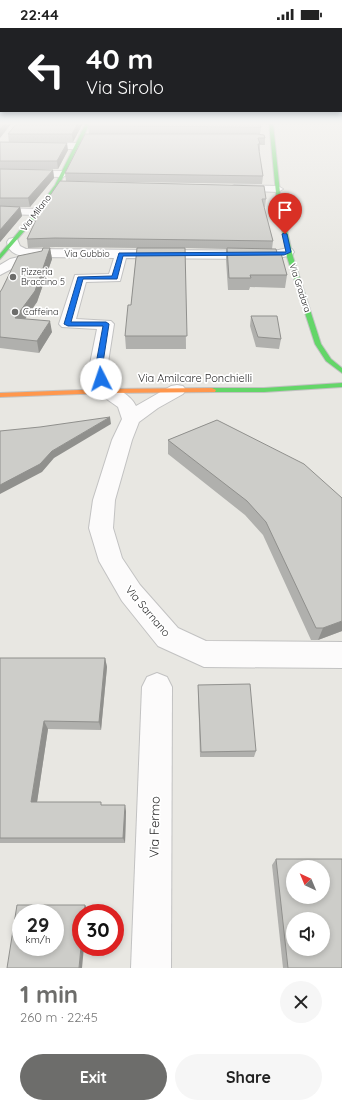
<!DOCTYPE html>
<html lang="en">
<head>
<meta charset="utf-8">
<style>
  body { margin:0; font-family:Quicksand,sans-serif; background:#f6f6f6; color:#222; height:100vh; display:flex; flex-direction:column; font-size:15px; white-space:nowrap }
  * { box-sizing:border-box; margin:0 }
  p { font-size:13px; color:#767676 }
  .icon { flex:none; width:22px; height:22px; fill:none; stroke:currentColor; stroke-width:2; stroke-linecap:round; stroke-linejoin:round }
  .map { position:relative; height:940px; overflow:hidden }
  .side { display:flex; flex-direction:column; background:#fff; flex:1 }
  .side>* { flex:none }
  .hud { position:absolute; left:0px; top:0px; width:342px; height:84px; box-shadow:0 2px 6px #0003; background:#202124; color:#fff; overflow:hidden }
  .needle { width:26px; rotate:316deg }
  .tools { position:absolute; left:286px; top:832px; display:grid; gap:8px }
  .tools a { display:grid; place-items:center; width:44px; height:44px; border-radius:50%; background:#fff; box-shadow:0 2px 6px #0003; font-size:20px }
  .speed { position:absolute; left:12px; top:876px; display:flex; gap:8px; font-size:20px; font-weight:700; text-align:center }
  .speed>* { display:grid; place-content:center; width:52px; height:52px; border-radius:50%; background:#fff; box-shadow:0 2px 6px #0003; line-height:1 }
  .speed small { font-size:10px; font-weight:400 }
  .speed .limit { border:6px solid #d22; background:#fff; color:#111 }
  .pin { position:absolute; display:grid; place-items:center; width:34px; height:34px; color:#fff; margin:-41px -17px; border-radius:50% 50% 50% 0; rotate:-45deg; box-shadow:0 0 4px #0007 }
  .pin .icon { rotate:45deg }
  .me { position:absolute; width:44px; margin:-22px; rotate:356deg; stroke-linejoin:round; filter:drop-shadow(0 0 3px #0008) }
  .turn { display:flex; align-items:center; gap:14px; height:84px; padding:0 20px; font-size:18px }
  .turn .icon { width:52px; height:52px; stroke-width:2.5 }
  .turn b { display:block; font-size:28px; line-height:34px }
  .round { display:grid; place-items:center; flex:none; width:42px; height:42px; border-radius:21px; background:#f6f6f6 }
  .headline { display:flex; align-items:center; justify-content:space-between; height:68px; padding:0 20px }
  h1 { font-size:24px; font-weight:800; line-height:30px; color:#6d6d6b }
  .button { display:flex; gap:8px; margin-top:auto; padding:8px 20px }
  .button a { flex:1; height:46px; border-radius:24px; background:#6d6d6b; color:#fff; font-size:16px; font-weight:800; line-height:46px; text-align:center }
  .button a+a { background:#f6f6f6; color:#222 }
  .status { display:flex; justify-content:space-between; align-items:center; height:28px; padding:0 20px; background:#fff; direction:ltr }
  .status svg { height:11px; fill:currentColor }
  .map>svg:first-child { display:block }
  .lines { fill:none; stroke-linecap:round; stroke-linejoin:round }
  .street-casing { stroke:#c2c2c2; stroke-width:2 }
  .fast-casing { stroke:#c2c2c2; stroke-width:2 }
  .slow-casing { stroke:#c2c2c2; stroke-width:2 }
  .street { fill:#fcfbfb; fill-rule:evenodd }
  .fast { fill:#63d668; fill-rule:evenodd }
  .slow { fill:#ff974d; fill-rule:evenodd }
  .wall { fill:#b0b0ad }
  .shaded-wall { fill:#90908d }
  .building { fill:#cdcdc9; stroke:#90908d; fill-rule:evenodd }
  .route { fill:#1a73e8; stroke:#114b97 }
  .poi-dot { fill:#6d6d6b; stroke:#fff; stroke-width:1.5 }
  .labels { text-anchor:middle; stroke-width:3.5; stroke-linejoin:round; paint-order:stroke }
  .far-street-label { font-size:9px; fill:#2b2b2b; stroke:#fff }
  .far-poi-label { font-size:9px; fill:#2b2b2b; stroke:#fff; text-anchor:start }
  .street-label { font-size:11px; fill:#2b2b2b; stroke:#fff }
  .near-street-label { font-size:13px; fill:#2b2b2b; stroke:#fff }
</style>
</head>
<body>
<div class="status"><b>22:44</b><svg viewBox="0 0 49 12"><path d="M0 12V9h3v3zM5 12V6h3v6zM10 12V3h3v9zM15 12V0h3v12zM26 1h20v11H26zM47 4h2v5h-2z"/></svg></div>
<div class="map">
<svg width="342" height="940" viewBox="0 0 342 940">
  <rect width="100%" height="100%" fill="#e8e7e2"/>
  <g class="lines">
    <defs>
      <g id="street">
        <path d="M0,115H77L81,118L77,121H0Z"/>
        <path d="M0,142L63,143L68,146L63,149L0,148Z"/>
        <path d="M234,157L278,158L283,161L278,164L230,162L229,160Z"/>
        <path d="M0,180L38,181L44,184L38,187L0,186Z"/>
        <path d="M13,210L17,211L20,218L26,221L274,223L288,220L292,221L294,224L292,227L274,231L126,230L120,253L86,254L76,291L111,293L114,296L107,341L110,351L107,355L101,356L95,355L89,341L97,301L62,299L59,296L75,247L109,246L114,230L44,229L43,232L19,237L0,247V237L10,231L23,228C14,226 9,224 7,214L9,211Z"/>
        <path d="M177,357L183,358L186,362L183,366L158,380L139,394L132,412L115,472L113,500L122,530L140,557L178,600L206,613L342,614V640L204,639L158,618L122,573L99,533L89,500L93,472L112,412L122,391L118,379L101,367L98,363L101,359C113,356 131,367 136,378L171,358Z"/>
        <path d="M157,645L167,649L172,659L171,940H131L142,659L147,649Z"/>
      </g>
      <g id="fast">
        <path d="M86,95H90L59,157L40,185L0,231V226L36,183L55,157Z"/>
        <path d="M269,95H273L281,175L293,229L321,316L331,331L342,340V345L326,333L315,316L287,229L277,175Z"/>
        <path d="M342,355V359L264,364H212L208,362L212,360H264Z"/>
      </g>
      <path id="slow" d="M212,360L216,362L215,364L107,365L0,369V365L107,361Z"/>
    </defs>
    <use href="#street" class="street-casing"/>
    <use href="#fast" class="fast-casing"/>
    <use href="#slow" class="slow-casing"/>
    <use href="#street" class="street"/>
    <use href="#fast" class="fast"/>
    <use href="#slow" class="slow"/>
  </g>
  <g class="wall">
    <path d="M83,95L73,114H9L8,106Z"/>
    <path d="M88,98L261,99L260,106H257L265,110V117H260V123H259L263,148L262,156L66,153L65,145L237,106H89Z"/>
    <path d="M0,114L68,122L58,141H0Z"/>
    <path d="M0,141L53,142L54,150L30,179H20L22,188L0,214Z"/>
    <path d="M266,171L265,179H264L273,213L272,221L277,225L287,247L285,260L250,259L249,262H228L226,232V221L185,220L186,321H126L125,308L131,277L137,220L56,219L28,220L27,211L42,179Z"/>
    <path d="M50,220L52,231L37,274L25,291L52,304L39,325L0,320V264L42,223Z"/>
    <path d="M251,288L281,311L279,321L256,319L250,298Z"/>
    <path d="M217,392L342,603L318,612H311L263,507L245,487L168,426V412Z"/>
    <path d="M0,630H105L107,639L101,702L48,701L37,774L102,777L126,783L125,815H0Z"/>
    <path d="M198,657L256,723L254,729H200L198,663Z"/>
    <path d="M276,831L342,940H283L272,837Z"/>
  </g>
  <g class="shaded-wall">
    <path d="M5,95H12L0,110V101Z"/>
    <path d="M78,95H83L73,114L72,106Z"/>
    <path d="M67,115L68,122L58,141L57,133Z"/>
    <path d="M53,142L54,150L30,179L28,170Z"/>
    <path d="M20,179L22,188L0,214V202Z"/>
    <path d="M50,220L52,231L37,274L18,301L15,290Z"/>
    <path d="M50,293L52,304L39,325L37,313Z"/>
    <path d="M110,389L111,396L54,430L42,444L0,466V457L52,423Z"/>
    <path d="M342,593V603L318,612L323,600Z"/>
    <path d="M105,630L107,639L101,702L99,694Z"/>
    <path d="M44,693L48,701L36,781L31,774Z"/>
    <path d="M125,777L126,783L125,815L123,810Z"/>
    <path d="M85,877L87,880V885H84Z"/>
    <path d="M81,919H84L82,940H79Z"/>
  </g>
  <g class="building">
    <path d="M0,95H5L0,101Z"/>
    <path d="M17,95H78L72,106H8Z"/>
    <path d="M89,95H259L261,99L88,98Z"/>
    <path d="M85,106H257L264,107L265,110H258L260,116H258L263,148L65,145Z"/>
    <path d="M0,114L67,115L57,133H0Z"/>
    <path d="M0,141L53,142L28,170H0Z"/>
    <path d="M60,153L264,158L266,171H262L273,213L55,210L27,211L42,179Z"/>
    <path d="M0,178L20,179L0,202Z"/>
    <path d="M43,220H50L35,263L15,290L50,293L37,313L0,309V264L2,261L18,228L42,223Z"/>
    <path d="M137,220H185L187,308H125L128,277H131Z"/>
    <path d="M227,220L276,221L277,225H281L287,247H250L251,250H229Z"/>
    <path d="M251,288H277L281,311L258,309Z"/>
    <path d="M110,389L52,423L40,436L0,457V403L40,399Z"/>
    <path d="M217,392L304,436L342,470V593L323,600H316L266,494L247,473L168,412Z"/>
    <path d="M0,630H105L99,694L44,693L31,774H101V777H125L123,810H0Z"/>
    <path d="M250,656L256,723L201,724L198,657Z"/>
    <path d="M276,831H342V940H288ZM293,839H323V869H293ZM293,891H323V921H293Z"/>
    <path d="M17,877H85L84,885H81V919L79,940H7ZM21,885H55V919H21Z"/>
  </g>
  <linearGradient id="sky" x2="0" y2="1"><stop stop-color="#89bce7"/><stop offset="0.42" stop-color="#f5f4f2"/><stop offset="1" stop-color="#f5f4f2" stop-opacity="0"/></linearGradient>
  <rect width="342" height="227" fill="url(#sky)"/>
  <path class="route" d="M285,205L287,206L291,224L284,227L123,228L117,251H83L71,294H106L109,296L102,341L105,351L104,353H99L95,341L103,298H68L64,296L78,249L112,248L119,225L283,224H286L282,206Z"/>
  <g class="poi-dot">
    <circle cx="13" cy="249" r="4"/>
    <circle cx="15" cy="284" r="4"/>
  </g>
  <g class="labels">
    <g class="far-street-label">
      <text transform="translate(36 185) rotate(-53)" y="3">Via Milano</text>
      <text x="87" y="229">Via Gubbio</text>
      <text transform="translate(300 260) rotate(72)" y="3">Via Gradara</text>
    </g>
    <g class="far-poi-label">
      <text x="21" y="247">Pizzeria<tspan x="21" dy="10">Braccino 5</tspan></text>
      <text x="23" y="287">Caffeina</text>
    </g>
    <g class="street-label">
      <text x="195" y="354">Via Amilcare Ponchielli</text>
      <text transform="translate(148 583) rotate(50)" y="4">Via Sarnano</text>
    </g>
    <g class="near-street-label">
      <text transform="translate(154 799) rotate(-89)" y="5">Via Fermo</text>
    </g>
  </g>
</svg>
<div class="tools">
<a><svg class="needle" viewBox="-14 -14 28 28"><path d="M0-13l5 13h-10z" fill="#e53935"/><path d="M0 13l5-13h-10z" fill="#767676"/></svg></a>
<a><svg class="icon" aria-label="sound" viewBox="0 0 24 24"><path d="M4 9h4l5-4v14l-5-4H4zM17 9q2 3 0 6"/></svg></a>
</div>
<div class="speed"><div>29<small>km/h</small></div><div class="limit">30</div></div>
<div class="pin" style="left:285px;top:206px;background:#d93025"><svg class="icon" aria-label="arrive" viewBox="0 0 24 24"><path d="M6 21V4h12l-3 4 3 4H6"/></svg></div>
<svg class="me" style="left:101px;top:351px" viewBox="-20 -20 40 40"><circle r="19" fill="#fff"/><path d="M0-13L10 11 0 6-10 11z" fill="#1a73e8"/></svg>
<div class="hud">
<div class="turn"><svg class="icon" aria-label="left" viewBox="0 0 24 24"><path d="M17 20v-9H6M10 6l-5 5 5 5"/></svg><div><b>40 m</b>Via Sirolo</div></div>
</div>
</div>
<section class="side">
<div class="headline"><div><h1>1 min</h1><p>260 m · 22:45</p></div><a class="round"><svg class="icon" aria-label="close" viewBox="0 0 24 24"><path d="M6 6l12 12M18 6L6 18"/></svg></a></div>
<div class="button"><a>Exit</a><a>Share</a></div>
</section>
</body>
</html>
